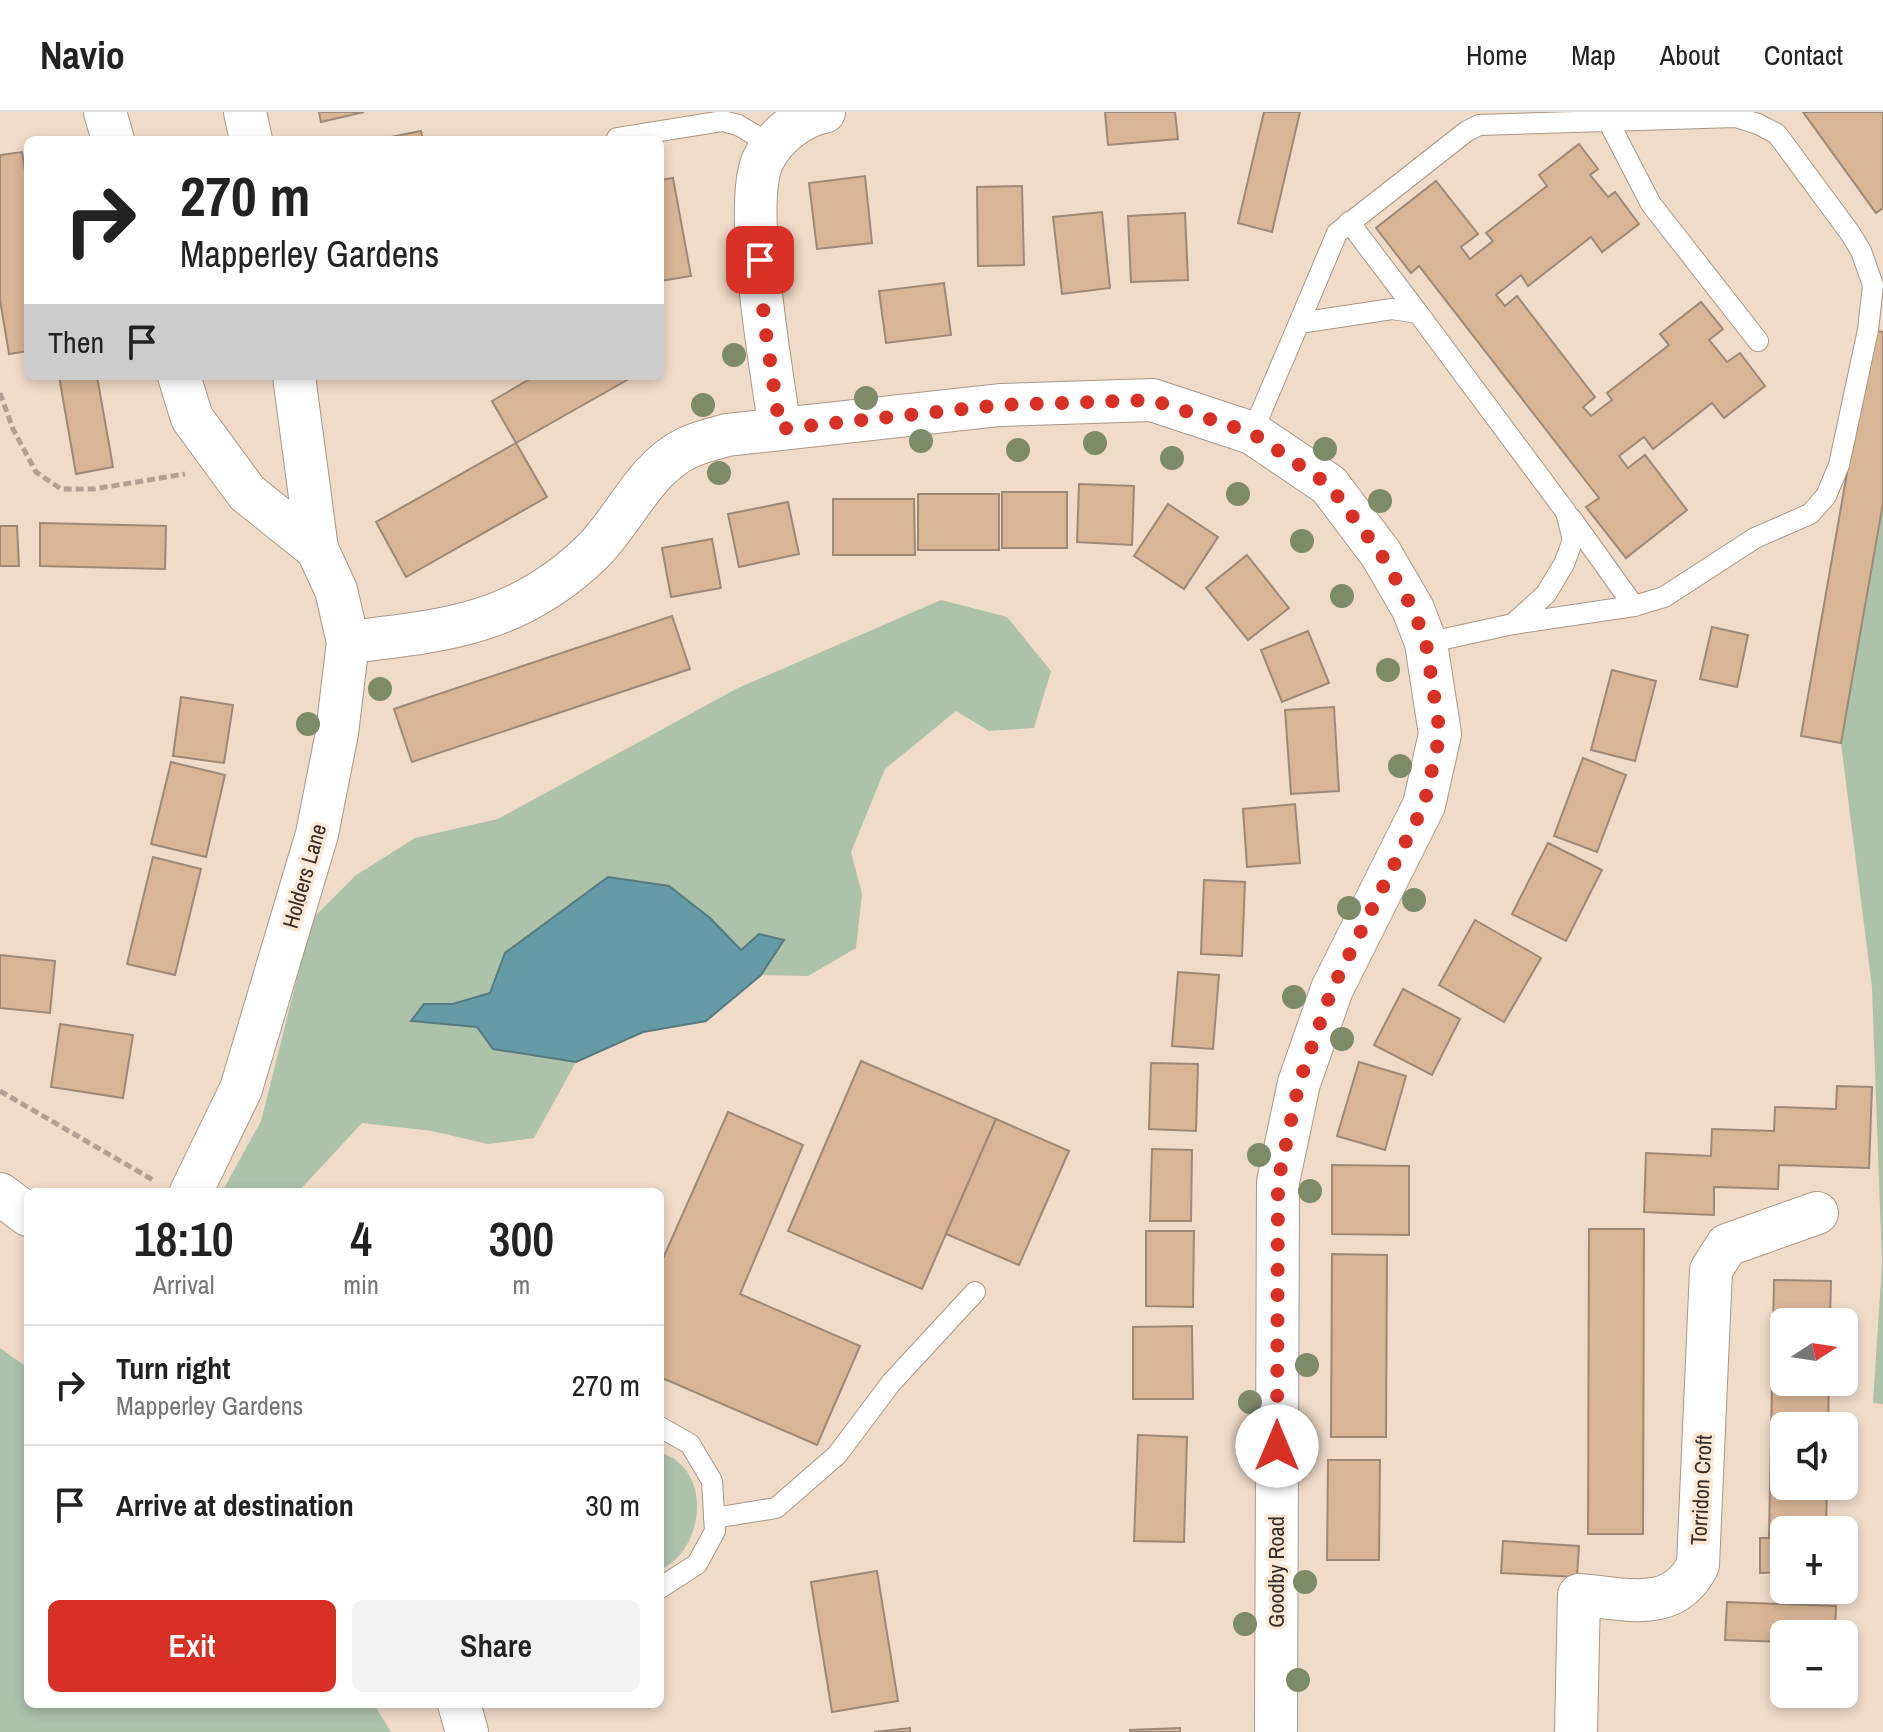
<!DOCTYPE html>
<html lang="en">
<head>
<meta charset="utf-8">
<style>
  body { margin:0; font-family:"Archivo Narrow",sans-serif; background:#f2f2f2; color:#222; height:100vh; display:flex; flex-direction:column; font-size:30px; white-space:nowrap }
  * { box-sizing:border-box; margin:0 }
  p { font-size:26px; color:#767676 }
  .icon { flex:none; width:44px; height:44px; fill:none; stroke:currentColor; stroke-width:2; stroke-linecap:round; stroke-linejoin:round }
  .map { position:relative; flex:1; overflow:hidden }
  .sheet { position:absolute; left:24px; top:1076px; width:640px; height:520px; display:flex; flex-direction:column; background:#fff; border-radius:12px; box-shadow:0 4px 12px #0003 }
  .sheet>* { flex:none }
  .top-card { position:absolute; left:24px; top:24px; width:640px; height:244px; border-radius:12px; box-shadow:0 4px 12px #0003; background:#fff; color:#222; overflow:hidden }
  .needle { width:52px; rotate:78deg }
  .buttons { position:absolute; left:1770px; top:1196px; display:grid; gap:16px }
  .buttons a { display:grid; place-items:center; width:88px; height:88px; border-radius:12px; background:#fff; box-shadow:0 4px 12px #0003; font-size:40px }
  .pin { position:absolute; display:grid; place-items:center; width:68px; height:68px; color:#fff; margin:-34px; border-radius:16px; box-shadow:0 4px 12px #0006 }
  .me { position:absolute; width:88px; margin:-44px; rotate:0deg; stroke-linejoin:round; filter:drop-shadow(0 0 6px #0008) }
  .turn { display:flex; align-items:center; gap:28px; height:168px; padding:0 24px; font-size:36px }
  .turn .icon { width:104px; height:104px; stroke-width:2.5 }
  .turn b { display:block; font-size:56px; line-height:68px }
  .then { display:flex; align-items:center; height:76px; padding:0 24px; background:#0003; gap:16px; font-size:30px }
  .eta { display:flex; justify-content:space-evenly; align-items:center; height:136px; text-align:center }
  .eta b { font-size:48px; font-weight:600; line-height:56px }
  .button { display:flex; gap:16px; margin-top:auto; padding:16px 24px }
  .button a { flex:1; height:92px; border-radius:12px; background:#d93025; color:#fff; font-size:32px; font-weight:600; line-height:92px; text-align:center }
  .button a+a { background:#f2f2f2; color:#222 }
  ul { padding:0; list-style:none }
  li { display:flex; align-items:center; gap:24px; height:120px; padding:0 24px; border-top:2px solid #e0e0e0 }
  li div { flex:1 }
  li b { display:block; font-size:30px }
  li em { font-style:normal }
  header { display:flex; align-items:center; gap:48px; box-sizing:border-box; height:112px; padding:0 40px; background:#fff; border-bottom:2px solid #e0e0e0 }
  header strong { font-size:38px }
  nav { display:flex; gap:44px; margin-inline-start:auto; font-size:28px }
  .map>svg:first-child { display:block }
  .green { fill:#acc2a9 }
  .water { fill:#649ba6; stroke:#567a80; stroke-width:2 }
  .building { fill:#d8b595; stroke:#9d8978; stroke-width:2 }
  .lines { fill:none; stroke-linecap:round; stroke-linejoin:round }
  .lane-casing { stroke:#ab9785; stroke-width:22 }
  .street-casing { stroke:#ab9785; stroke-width:44 }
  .path { stroke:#b2a192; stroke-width:5; stroke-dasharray:8 4; stroke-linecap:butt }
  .lane { stroke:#fff; stroke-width:20 }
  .street { stroke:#fff; stroke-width:42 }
  .tree { fill:#7e8b69 }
  .route { stroke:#d93025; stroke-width:14; stroke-dasharray:0 25.2 }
  .labels { text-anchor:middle; stroke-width:7; stroke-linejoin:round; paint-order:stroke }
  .street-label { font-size:22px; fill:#352d26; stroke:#fde7d5 }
</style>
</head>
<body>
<header>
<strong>Navio</strong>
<nav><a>Home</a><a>Map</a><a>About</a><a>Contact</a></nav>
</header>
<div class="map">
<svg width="1883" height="1620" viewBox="0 0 1883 1620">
  <rect width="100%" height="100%" fill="#f0dac8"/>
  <g class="green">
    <path d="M1883,391V1292L1873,1291L1882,1152L1872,875L1841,631Z"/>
    <path d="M941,488L1007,505L1051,559L1034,616L989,619L956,599L885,657L851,740L862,782L856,836L808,864L761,863L784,827L741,839L710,806L505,841L490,881L453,892H424L412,909L477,915L493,937L576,950L534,1026L488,1032L432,1019L362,1011L298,1080H222L261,1009L312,807L355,764L415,726L498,707L736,577Z"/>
    <path d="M0,1236L28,1256V1592H374L391,1620H0Z"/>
    <path d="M660,1340C665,1343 673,1345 677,1349C712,1377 698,1441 660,1458Z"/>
  </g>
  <path class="water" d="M608,765L669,774L710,806L741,838L759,822L784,828L761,863L706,909L643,920L576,950L493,937L477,915L411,909L424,892H453L490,881L505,841Z"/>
  <g class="building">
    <path d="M319,0H364L321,10Z"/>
    <path d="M1105,0H1175L1178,27L1108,33Z"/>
    <path d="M1264,0H1300L1272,120L1238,111Z"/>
    <path d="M1803,0H1883V96L1876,101Z"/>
    <path d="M421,19L423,28H376Z"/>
    <path d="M1579,32L1598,57L1590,63L1608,85L1615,80L1639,112L1602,140L1591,125L1528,174L1521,163L1496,183L1505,194L1517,184L1595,285L1583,295L1591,304L1612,288L1607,281L1669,233L1660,222L1701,190L1723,217L1709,228L1727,250L1740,241L1765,274L1724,306L1712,291L1653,337L1644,325L1619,344L1628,356L1645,343L1687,398L1626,446L1586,395L1599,386L1419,154L1411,161L1376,116L1436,69L1478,122L1461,135L1470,147L1493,129L1486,121L1547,74L1539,63Z"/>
    <path d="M22,40L28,78V239L9,242L0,188V43Z"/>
    <path d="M865,64L872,131L817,137L809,71Z"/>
    <path d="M673,66L691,164L660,169V68Z"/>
    <path d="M1022,74L1024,153L978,154L977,75Z"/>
    <path d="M1102,100L1110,176L1062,182L1053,105Z"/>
    <path d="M1185,101L1188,168L1131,170L1128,104Z"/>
    <path d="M944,171L951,223L886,231L879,179Z"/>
    <path d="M1872,218L1883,220V391L1841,631L1801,624Z"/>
    <path d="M59,264H97L113,355L76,362Z"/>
    <path d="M535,264H634L516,331L492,289Z"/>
    <path d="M516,331L547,385L406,465L376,410Z"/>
    <path d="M1079,372L1134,374L1132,433L1077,430Z"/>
    <rect x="1002" y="380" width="65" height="56"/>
    <rect x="918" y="382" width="81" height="56"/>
    <path d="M833,387H914L915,443H833Z"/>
    <path d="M788,390L799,442L739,455L728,402Z"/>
    <path d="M1168,392L1218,425L1184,477L1134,444Z"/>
    <path d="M40,411L166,414L165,457L40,454Z"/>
    <path d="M0,414H17L19,454H0Z"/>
    <path d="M712,427L721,476L671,485L662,436Z"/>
    <path d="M1247,443L1289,496L1248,528L1206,476Z"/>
    <path d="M672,504L690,557L412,650L394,597Z"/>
    <path d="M1712,515L1748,523L1737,575L1700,567Z"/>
    <path d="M1308,519L1329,571L1282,590L1261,538Z"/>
    <path d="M1612,558L1656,569L1635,649L1591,638Z"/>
    <path d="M181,585L233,593L224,651L173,644Z"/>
    <path d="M1334,595L1339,679L1291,682L1285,598Z"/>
    <path d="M1583,646L1626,663L1597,740L1554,724Z"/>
    <path d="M171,650L225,663L206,745L151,732Z"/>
    <path d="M1295,692L1300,751L1247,755L1243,697Z"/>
    <path d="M1548,731L1602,758L1566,829L1512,802Z"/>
    <path d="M153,745L201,757L175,863L127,852Z"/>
    <path d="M1204,768L1245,770L1242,844L1201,842Z"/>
    <path d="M1475,808L1541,846L1504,910L1439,873Z"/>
    <path d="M0,843L55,849L50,901L0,896Z"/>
    <path d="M1178,860L1219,863L1213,937L1172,934Z"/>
    <path d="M1403,877L1460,907L1432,963L1374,933Z"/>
    <path d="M60,912L133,923L123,986L51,975Z"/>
    <path d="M861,949L996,1007L922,1177L788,1119Z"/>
    <path d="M1359,950L1406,964L1385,1038L1337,1024Z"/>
    <path d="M1151,951L1198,952L1196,1019L1149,1017Z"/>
    <path d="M1837,974L1872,975L1869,1056L1779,1053L1778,1077L1714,1075V1103L1644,1100L1646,1041L1711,1044L1712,1017L1774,1019L1775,995L1836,997Z"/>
    <path d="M728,1000L803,1033L740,1182L860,1234L817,1333L660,1265V1153Z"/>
    <path d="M996,1007L1069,1039L1019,1153L946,1122Z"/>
    <path d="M1152,1037L1192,1038L1191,1109H1150Z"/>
    <path d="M1332,1053L1409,1054V1123L1332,1122Z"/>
    <path d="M1589,1117H1644L1643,1422H1588Z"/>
    <path d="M1146,1119H1194L1193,1195L1146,1194Z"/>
    <path d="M1332,1142L1387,1143L1386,1325H1331Z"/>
    <path d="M1774,1168L1831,1169L1830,1210H1784V1270H1829L1828,1314H1784V1374H1827L1826,1418H1784V1425H1769Z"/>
    <path d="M1192,1214L1193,1287H1133V1215Z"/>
    <path d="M1138,1323L1187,1325L1184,1430L1134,1429Z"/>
    <path d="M1328,1348H1380L1379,1448H1327Z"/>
    <path d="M1852,1424V1460H1844V1425Z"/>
    <path d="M1760,1426H1784V1460L1760,1461Z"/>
    <path d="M1503,1429L1579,1434L1577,1465L1501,1461Z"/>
    <path d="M877,1459L898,1589L832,1600L811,1470Z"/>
    <path d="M1727,1490L1836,1494L1835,1522H1784V1530L1725,1528Z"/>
    <path d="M910,1616V1620H874Z"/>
    <path d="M1180,1616V1620H1130V1618Z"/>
  </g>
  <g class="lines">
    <defs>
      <g id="lane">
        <path d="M1608,9L1651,92L1758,229"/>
        <path d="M617,26L723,9L738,13L772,33"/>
        <path d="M1349,110L1418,201"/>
        <path d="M1299,211L1337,121L1467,19L1479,13L1736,5L1758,12L1777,22L1850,121L1861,139L1873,173L1868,218L1839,353L1826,384L1810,402L1755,426L1664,485L1634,494L1513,512"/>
        <path d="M1252,321L1299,211L1392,197L1418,201L1566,400L1573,428L1564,452L1546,482L1513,512L1426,531"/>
        <path d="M1571,406L1634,494"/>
        <path d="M660,1315L690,1332L712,1369L715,1419L697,1452L660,1476"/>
        <path d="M714,1406L776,1396L837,1343L891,1271L975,1180"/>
      </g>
      <g id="street">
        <path d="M105,0L113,28"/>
        <path d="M245,0L251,28"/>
        <path d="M179,264L192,306L247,381L317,437L336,478L348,530L337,621L317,722L241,977L191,1080"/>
        <path d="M294,264L317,437"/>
        <path d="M780,317C772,262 742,92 763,48C774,25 799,5 824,0"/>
        <path d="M348,530C445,519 519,512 593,439C625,407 645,356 687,336C699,330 714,327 727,323L1000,293L1152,288L1252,321L1329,373L1381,442L1413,497L1426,531L1440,622L1424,693L1332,877L1299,971L1278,1070L1276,1620"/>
        <path d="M0,1082L28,1103"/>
        <path d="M459,1592L467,1620"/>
        <path d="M1576,1620L1579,1483C1626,1486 1673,1503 1698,1453L1711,1158L1727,1133L1817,1101"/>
      </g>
    </defs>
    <use href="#lane" class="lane-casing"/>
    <use href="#street" class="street-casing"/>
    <g class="path">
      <path d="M0,281L13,317L36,360L61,377H94L185,362"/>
      <path d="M0,979L153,1068"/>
    </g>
    <use href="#lane" class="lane"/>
    <use href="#street" class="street"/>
  </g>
  <g class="tree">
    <circle cx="734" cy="243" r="12"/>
    <circle cx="866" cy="286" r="12"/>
    <circle cx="703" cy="293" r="12"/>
    <circle cx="921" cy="329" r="12"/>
    <circle cx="1095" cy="331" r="12"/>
    <circle cx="1325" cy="337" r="12"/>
    <circle cx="1018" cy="338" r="12"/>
    <circle cx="1172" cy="346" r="12"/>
    <circle cx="719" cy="361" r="12"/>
    <circle cx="1238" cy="382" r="12"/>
    <circle cx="1380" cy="389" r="12"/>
    <circle cx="1302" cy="429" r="12"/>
    <circle cx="1342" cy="484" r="12"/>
    <circle cx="1388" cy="558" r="12"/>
    <circle cx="380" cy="577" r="12"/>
    <circle cx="308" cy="612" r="12"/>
    <circle cx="1400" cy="654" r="12"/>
    <circle cx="1414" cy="788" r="12"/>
    <circle cx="1349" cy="796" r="12"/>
    <circle cx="1294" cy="885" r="12"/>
    <circle cx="1342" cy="927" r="12"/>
    <circle cx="1259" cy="1043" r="12"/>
    <circle cx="1310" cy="1079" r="12"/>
    <circle cx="1307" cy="1253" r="12"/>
    <circle cx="1250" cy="1290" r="12"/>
    <circle cx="1305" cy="1470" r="12"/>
    <circle cx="1245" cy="1512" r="12"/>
    <circle cx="1298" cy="1568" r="12"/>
  </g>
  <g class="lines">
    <path class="route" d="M760,148L764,208L780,317L1000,293L1152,288L1252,321L1329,373L1381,442L1413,497L1426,531L1440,622L1424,693L1332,877L1299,971L1278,1070L1277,1334"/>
  </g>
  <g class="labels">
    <g class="street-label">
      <text transform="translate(304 764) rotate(-74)" y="8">Holders Lane</text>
      <text transform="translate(1701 1378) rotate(-87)" y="8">Torridon Croft</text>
      <text transform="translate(1276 1460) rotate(-90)" y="8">Goodby Road</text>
    </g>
  </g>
</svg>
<div class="buttons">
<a><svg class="needle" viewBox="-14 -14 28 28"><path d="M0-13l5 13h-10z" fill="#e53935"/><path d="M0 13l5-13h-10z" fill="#767676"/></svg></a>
<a><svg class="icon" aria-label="sound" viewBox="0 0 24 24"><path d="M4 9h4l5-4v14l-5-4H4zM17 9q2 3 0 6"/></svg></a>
<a>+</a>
<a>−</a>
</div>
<div class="pin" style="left:760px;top:148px;background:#d93025"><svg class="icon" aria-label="arrive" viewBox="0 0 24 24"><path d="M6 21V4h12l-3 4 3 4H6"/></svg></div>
<svg class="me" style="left:1277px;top:1334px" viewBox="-20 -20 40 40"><circle r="19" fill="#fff"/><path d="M0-13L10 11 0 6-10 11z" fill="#d93025"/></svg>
<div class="top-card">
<div class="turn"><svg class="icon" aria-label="right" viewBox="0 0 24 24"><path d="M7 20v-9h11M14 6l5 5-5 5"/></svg><div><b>270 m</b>Mapperley Gardens</div></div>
<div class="then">Then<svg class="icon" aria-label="arrive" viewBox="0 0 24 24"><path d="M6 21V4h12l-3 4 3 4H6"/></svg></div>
</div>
<section class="sheet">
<div class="eta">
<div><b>18:10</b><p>Arrival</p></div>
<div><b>4</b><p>min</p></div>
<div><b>300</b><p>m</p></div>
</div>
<ul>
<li><svg class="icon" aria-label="right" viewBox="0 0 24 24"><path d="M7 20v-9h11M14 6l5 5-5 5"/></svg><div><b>Turn right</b><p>Mapperley Gardens</p></div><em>270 m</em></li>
<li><svg class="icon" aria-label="arrive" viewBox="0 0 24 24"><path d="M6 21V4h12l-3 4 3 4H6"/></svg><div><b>Arrive at destination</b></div><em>30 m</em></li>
</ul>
<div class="button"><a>Exit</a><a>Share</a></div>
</section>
</div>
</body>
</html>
